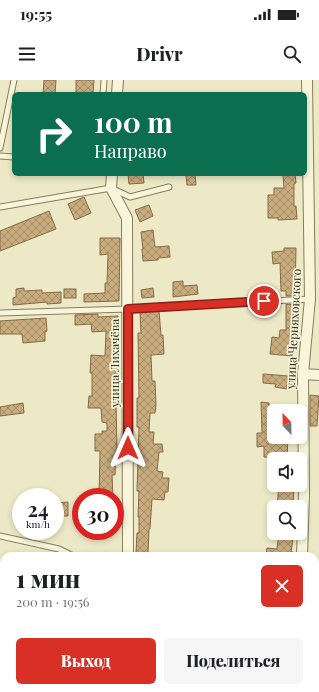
<!DOCTYPE html>
<html lang="ru">
<head>
<meta charset="utf-8">
<style>
  body { margin:0; font-family:"Playfair Display",serif; background:#f6f6f6; color:#202124; height:100vh; display:flex; flex-direction:column; font-size:15px; white-space:nowrap }
  * { box-sizing:border-box; margin:0 }
  p { font-size:13px; color:#757577 }
  .icon { flex:none; width:22px; height:22px; fill:none; stroke:currentColor; stroke-width:2; stroke-linecap:round; stroke-linejoin:round }
  .map { position:relative; flex:1; overflow:hidden }
  .details { position:absolute; left:0px; top:472px; width:319px; height:140px; display:flex; flex-direction:column; background:#fff; border-radius:12px 12px 0 0; box-shadow:0 2px 6px #0003 }
  .details>* { flex:none }
  .top-card { position:absolute; left:12px; top:12px; width:295px; height:84px; border-radius:6px; box-shadow:0 2px 6px #0003; background:#0b6e4f; color:#fff; overflow:hidden }
  .needle { width:26px; rotate:338deg }
  .buttons { position:absolute; left:267px; top:324px; display:grid; gap:8px }
  .buttons a { display:grid; place-items:center; width:40px; height:40px; border-radius:6px; background:#fff; box-shadow:0 2px 6px #0003; font-size:20px }
  .speed { position:absolute; left:12px; top:408px; display:flex; gap:8px; font-size:20px; font-weight:700; text-align:center }
  .speed>* { display:grid; place-content:center; width:52px; height:52px; border-radius:50%; background:#fff; box-shadow:0 2px 6px #0003; line-height:1 }
  .speed small { font-size:10px; font-weight:400 }
  .speed .limit { border:6px solid #d22; background:#fff; color:#111 }
  .pin { position:absolute; display:grid; place-items:center; width:34px; height:34px; color:#fff; margin:-17px; border:2px solid #fff; border-radius:50%; box-shadow:0 1px 4px #0007 }
  .me { position:absolute; width:44px; margin:-22px; rotate:0deg; stroke-linejoin:round; filter:drop-shadow(0 0 3px #0008) }
  .turn { display:flex; align-items:center; gap:14px; height:84px; padding:0 16px; font-size:18px }
  .turn .icon { width:52px; height:52px; stroke-width:2.5 }
  .turn b { display:block; font-size:28px; line-height:34px }
  .round { display:grid; place-items:center; flex:none; width:42px; height:42px; border-radius:6px; background:#f6f6f6 }
  .headline { display:flex; align-items:center; justify-content:space-between; height:68px; padding:0 16px }
  h1 { font-size:24px; font-weight:800; line-height:30px }
  .cta { display:flex; gap:8px; margin-top:auto; padding:8px 16px }
  .cta a { flex:1; height:46px; border-radius:6px; background:#d93025; color:#fff; font-size:16px; font-weight:800; line-height:46px; text-align:center }
  .cta a+a { background:#f6f6f6; color:#202124 }
  .status { display:flex; justify-content:space-between; align-items:center; height:28px; padding:0 20px; background:#fff; direction:ltr }
  .status svg { height:11px; fill:currentColor }
  header { display:flex; justify-content:space-between; align-items:center; height:52px; padding:0 16px; background:#fff; font-size:18px; font-weight:800 }
  .map>svg:first-child { display:block }
  .building { fill:url(#building-cross-hatch); stroke:#866b44 }
  .lines { fill:none; stroke-linecap:round; stroke-linejoin:round }
  .service-casing { stroke:#887c5d; stroke-width:7 }
  .minor-casing { stroke:#887c5d; stroke-width:12 }
  .service { stroke:#f8f5da; stroke-width:5 }
  .minor { stroke:#f8f5da; stroke-width:10 }
  .route-casing { stroke:#8d1f18; stroke-width:10 }
  .route { stroke:#d93025; stroke-width:7 }
  .labels { text-anchor:middle; stroke-width:3.5; stroke-linejoin:round; paint-order:stroke }
  .street-label { font-size:12px; fill:#393120; stroke:#f4f2d6 }
</style>
</head>
<body>
<div class="status"><b>19:55</b><svg viewBox="0 0 49 12"><path d="M0 12V9h3v3zM5 12V6h3v6zM10 12V3h3v9zM15 12V0h3v12zM26 1h20v11H26zM47 4h2v5h-2z"/></svg></div>
<header><svg class="icon" aria-label="menu" viewBox="0 0 24 24"><path d="M4 6h16M4 12h16M4 18h16"/></svg>Drivr<svg class="icon" aria-label="search" viewBox="0 0 24 24"><circle cx="10" cy="10" r="6"/><path d="M15 15l6 6"/></svg></header>
<div class="map">
<svg width="319" height="612" viewBox="0 0 319 612">
  <defs>
    <pattern id="building-cross-hatch" width="8" height="8" patternUnits="userSpaceOnUse"><rect width="8" height="8" fill="#c9ac7e"/><path d="M0 0l8 8M0 8l8-8" fill="none" stroke="#a48d67"/></pattern>
  </defs>
  <rect width="100%" height="100%" fill="#ede9c7"/>
  <g class="building">
    <path d="M44,0H56L55,14H43Z"/>
    <path d="M76,0H94L93,14H76Z"/>
    <path d="M128,94H143L144,103L129,104Z"/>
    <path d="M195,94L196,105H187L186,95Z"/>
    <path d="M283,94H295L296,103L294,104V126H296L297,139L278,140V138H268V115H274V108H284Z"/>
    <path d="M84,117L91,133L75,140L68,124Z"/>
    <path d="M149,125L153,136L140,142L135,130Z"/>
    <path d="M49,131L56,149L0,171V151Z"/>
    <path d="M153,150L155,167L169,166L170,177L158,178V180L143,181L142,169H143L141,152Z"/>
    <path d="M100,158H120L119,221L84,222V214L105,213V203H107L108,174L100,175Z"/>
    <path d="M284,168H296L295,216H286V211H281L280,183L273,184L272,172L284,171Z"/>
    <path d="M183,201V206L197,205L198,214L173,217V202Z"/>
    <path d="M24,208V211L42,210V213L61,212V223L47,224V222L13,225V218L16,217V209Z"/>
    <path d="M153,208L154,217L142,218L141,210Z"/>
    <rect x="64" y="209" width="12" height="9"/>
    <path d="M286,224L297,225L295,262H293L292,276L270,274L272,257L279,258L280,250H286Z"/>
    <path d="M159,231L161,255H163L164,274L151,275L152,301H155L156,325L155,333H150L149,352H154L153,364H162L163,372H159L157,391L163,392L162,398H169L168,412H165L164,420L152,419L150,449H149L148,474L136,473L137,453H139V437H138L139,411H137L139,347H137V318H139L138,253H141L140,232Z"/>
    <path d="M98,234V237L118,236V283L116,320L117,371H116L115,395H112L113,417H99L100,371H95V354H102V351H107V343L102,342L101,328H88L89,316H92V293H90L91,275L105,276L106,251L92,252L91,244L75,245V235Z"/>
    <path d="M46,238L47,251L45,252V261L23,263L22,254H0V241Z"/>
    <path d="M263,294L288,296L287,309L275,307L276,304L263,303Z"/>
    <path d="M310,315L319,316L317,346H310Z"/>
    <path d="M261,322L269,323V326H274V357H288L287,378L264,377V366L257,367V353H262Z"/>
    <path d="M23,323L24,333L0,336V327Z"/>
    <path d="M279,405H294L293,427H277Z"/>
    <path d="M68,422V436H55V423Z"/>
    <path d="M279,453H294L291,472H293L292,476L266,475L267,468L277,469Z"/>
  </g>
  <g class="lines">
    <defs>
      <g id="service">
        <path d="M103,14L104,0"/>
        <path d="M0,68L14,0"/>
        <path d="M0,76L14,77"/>
        <path d="M0,127L111,108L130,117L169,107"/>
        <path d="M0,233L128,229L310,219"/>
        <path d="M0,456L59,469L73,476"/>
      </g>
      <g id="minor">
        <path d="M117,14L118,0"/>
        <path d="M112,94L111,108L127,138L128,476"/>
        <path d="M303,294L319,295"/>
        <path d="M302,476L304,414L303,294L310,219L307,0"/>
        <path d="M315,517L319,518"/>
        <path d="M0,600L4,597"/>
        <path d="M128,612V608"/>
        <path d="M292,612V608"/>
      </g>
    </defs>
    <use href="#service" class="service-casing"/>
    <use href="#minor" class="minor-casing"/>
    <use href="#service" class="service"/>
    <use href="#minor" class="minor"/>
  </g>
  <g class="lines">
    <defs>
      <path id="route" d="M128,368V229L264,221"/>
    </defs>
    <use href="#route" class="route-casing"/>
    <use href="#route" class="route"/>
  </g>
  <g class="labels">
    <g class="street-label">
      <text transform="translate(294 249) rotate(-87)" y="4">улица Черняховского</text>
      <text transform="translate(115 283) rotate(-90)" y="4">улица Лихачёва</text>
    </g>
  </g>
</svg>
<div class="buttons">
<a><svg class="needle" viewBox="-14 -14 28 28"><path d="M0-13l5 13h-10z" fill="#e53935"/><path d="M0 13l5-13h-10z" fill="#757577"/></svg></a>
<a><svg class="icon" aria-label="sound" viewBox="0 0 24 24"><path d="M4 9h4l5-4v14l-5-4H4zM17 9q2 3 0 6"/></svg></a>
<a><svg class="icon" aria-label="search" viewBox="0 0 24 24"><circle cx="10" cy="10" r="6"/><path d="M15 15l6 6"/></svg></a>
</div>
<div class="speed"><div>24<small>km/h</small></div><div class="limit">30</div></div>
<div class="pin" style="left:264px;top:221px;background:#d93025"><svg class="icon" aria-label="arrive" viewBox="0 0 24 24"><path d="M6 21V4h12l-3 4 3 4H6"/></svg></div>
<svg class="me" style="left:128px;top:368px" viewBox="-20 -20 40 40"><path d="M0-17L14 15 0 8-14 15z" fill="#d93025" stroke="#fff" stroke-width="4"/></svg>
<div class="top-card">
<div class="turn"><svg class="icon" aria-label="right" viewBox="0 0 24 24"><path d="M7 20v-9h11M14 6l5 5-5 5"/></svg><div><b>100 m</b>Направо</div></div>
</div>
<section class="details">
<div class="headline"><div><h1>1 мин</h1><p>200 m · 19:56</p></div><a class="round" style="background:#d93025;color:#fff"><svg class="icon" aria-label="close" viewBox="0 0 24 24"><path d="M6 6l12 12M18 6L6 18"/></svg></a></div>
<div class="cta"><a>Выход</a><a>Поделиться</a></div>
</section>
</div>
</body>
</html>
